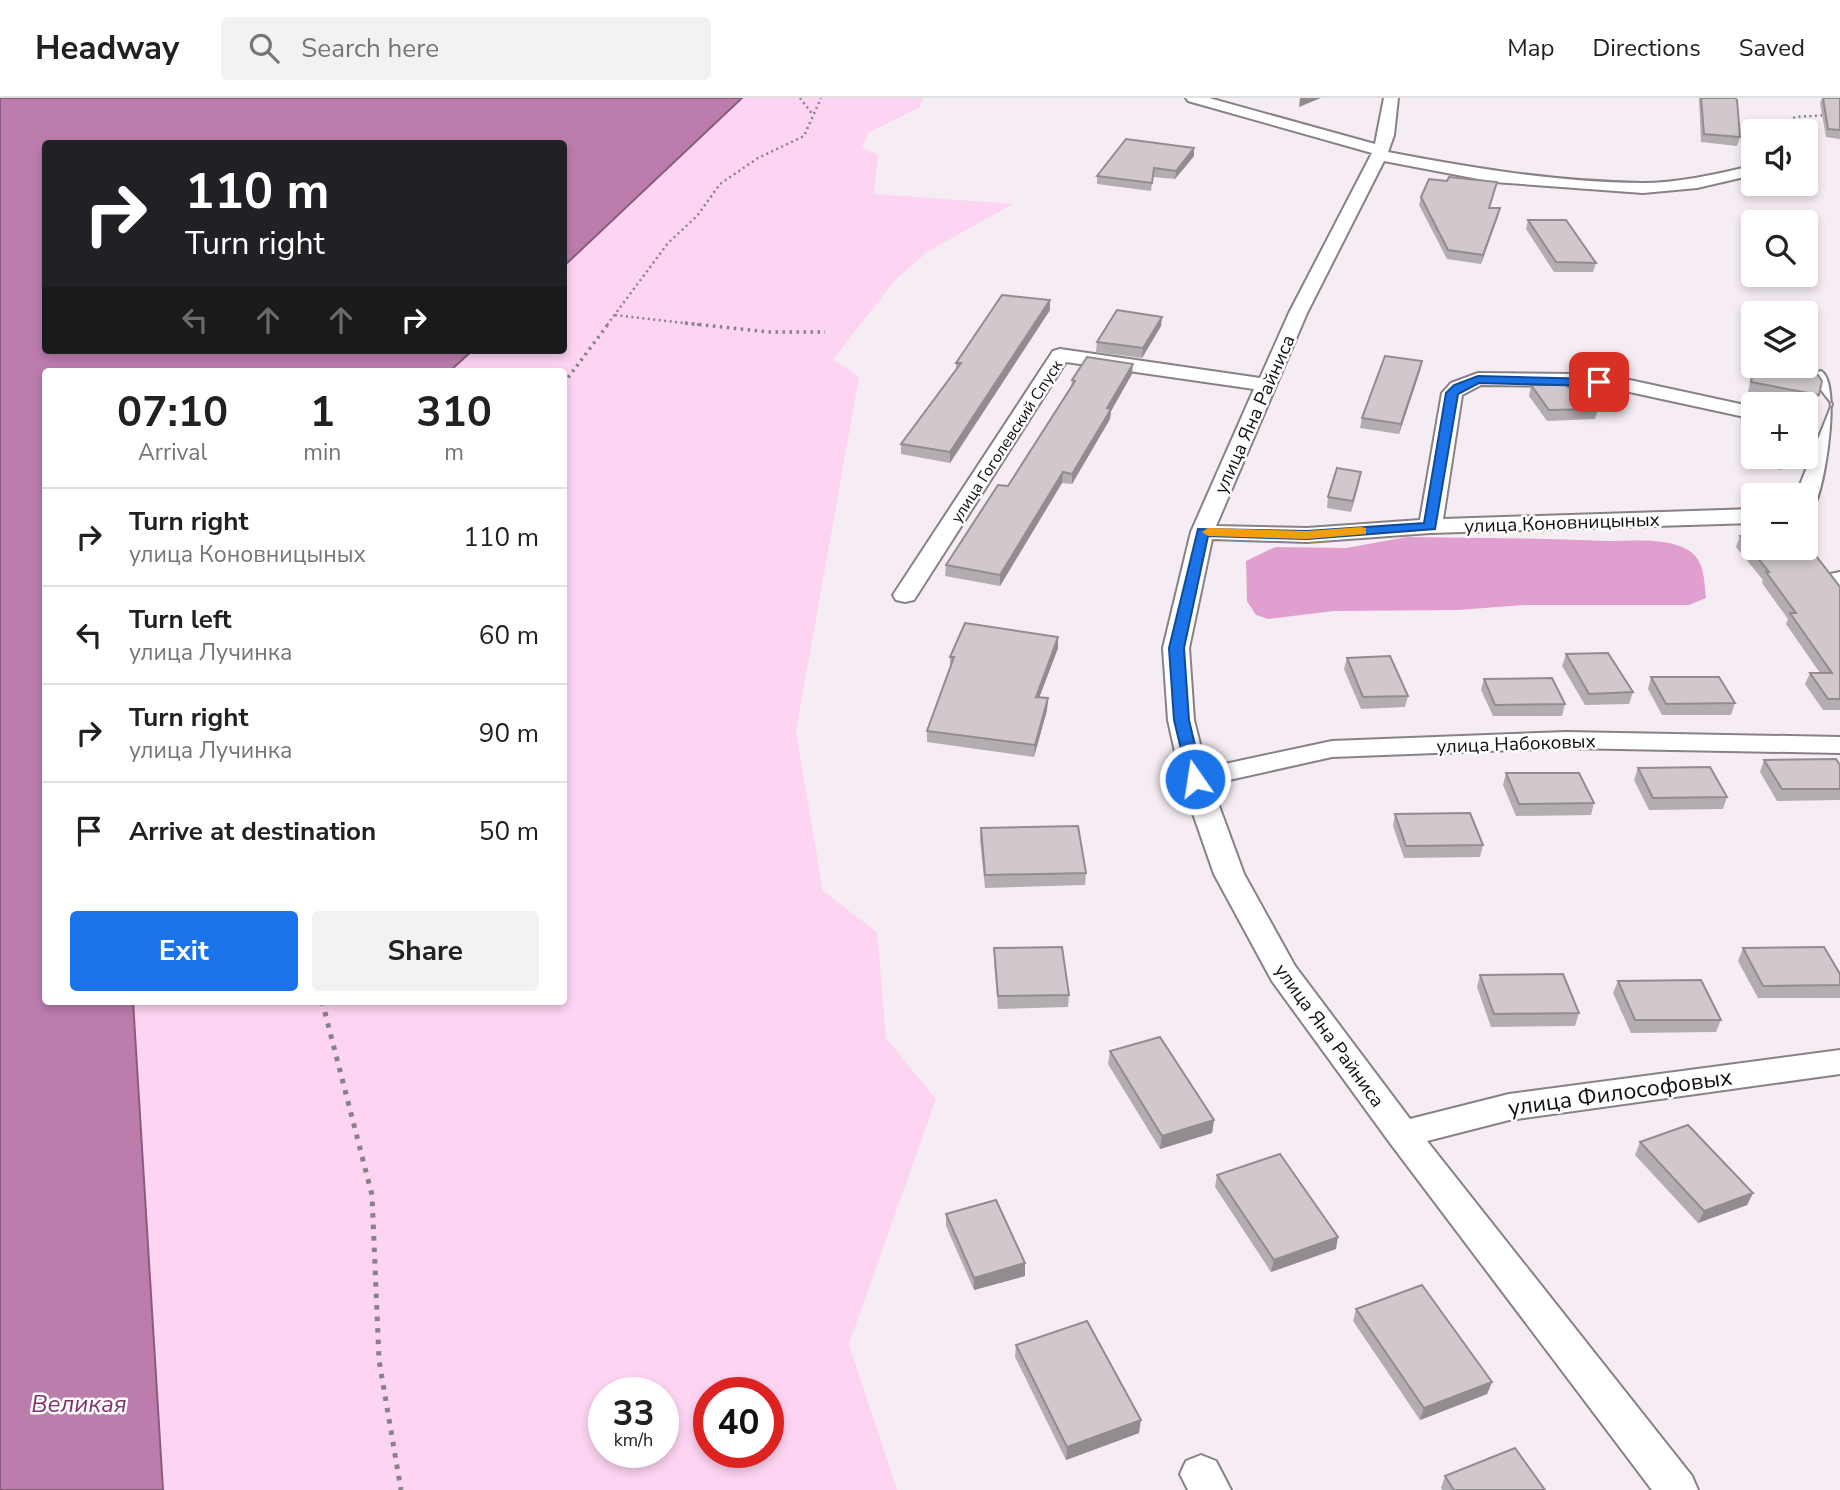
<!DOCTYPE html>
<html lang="en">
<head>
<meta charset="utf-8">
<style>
  body { margin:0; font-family:"Nunito Sans",sans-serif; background:#f2f2f2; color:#202124; height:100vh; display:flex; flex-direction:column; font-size:26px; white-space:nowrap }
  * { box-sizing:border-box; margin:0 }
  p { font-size:23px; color:#757577 }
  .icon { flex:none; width:38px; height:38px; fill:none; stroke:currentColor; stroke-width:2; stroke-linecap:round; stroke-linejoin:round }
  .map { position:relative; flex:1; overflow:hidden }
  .panel { position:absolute; left:42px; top:270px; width:525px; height:637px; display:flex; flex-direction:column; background:#fff; border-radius:7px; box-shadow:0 4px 10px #0003 }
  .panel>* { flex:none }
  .banner { position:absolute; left:42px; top:42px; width:525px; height:214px; border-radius:7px; box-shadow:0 4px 10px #0003; background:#202124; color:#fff; overflow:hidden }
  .tools { position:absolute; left:1741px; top:21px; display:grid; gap:14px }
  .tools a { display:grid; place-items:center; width:77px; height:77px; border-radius:7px; background:#fff; box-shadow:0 4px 10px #0003; font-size:35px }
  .speed { position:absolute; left:588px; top:1279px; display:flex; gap:14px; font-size:35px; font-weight:700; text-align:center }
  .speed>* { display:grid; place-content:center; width:91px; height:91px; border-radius:50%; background:#fff; box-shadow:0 4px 10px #0003; line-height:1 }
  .speed small { font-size:18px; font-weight:400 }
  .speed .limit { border:10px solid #d22; background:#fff; color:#111 }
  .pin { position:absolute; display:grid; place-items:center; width:60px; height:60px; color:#fff; margin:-30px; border-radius:14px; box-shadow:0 4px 10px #0006 }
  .me { position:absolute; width:77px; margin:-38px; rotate:347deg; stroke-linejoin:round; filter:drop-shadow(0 0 5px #0008) }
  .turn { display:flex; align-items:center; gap:24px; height:147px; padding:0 28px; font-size:32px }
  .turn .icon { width:91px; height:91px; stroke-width:2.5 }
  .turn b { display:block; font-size:49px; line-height:60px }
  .lanes { display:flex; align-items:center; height:66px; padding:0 28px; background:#0003; justify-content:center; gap:35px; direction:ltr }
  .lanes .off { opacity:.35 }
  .eta { display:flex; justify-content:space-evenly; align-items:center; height:119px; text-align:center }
  .eta b { font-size:42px; font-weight:700; line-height:49px }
  .primary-button { display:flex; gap:14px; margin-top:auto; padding:14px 28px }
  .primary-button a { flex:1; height:80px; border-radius:7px; background:#1a73e8; color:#fff; font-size:28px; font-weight:700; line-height:80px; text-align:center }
  .primary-button a+a { background:#f2f2f2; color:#202124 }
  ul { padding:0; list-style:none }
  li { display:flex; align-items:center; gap:21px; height:98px; padding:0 28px; border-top:2px solid #e0e0e0 }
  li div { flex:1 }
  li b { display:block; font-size:26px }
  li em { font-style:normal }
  header { display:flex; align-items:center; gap:42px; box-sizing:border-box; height:98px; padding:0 35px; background:#fff; border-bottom:2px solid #e0e0e0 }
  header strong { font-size:33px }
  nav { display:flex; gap:38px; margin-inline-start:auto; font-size:24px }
  .search { width:490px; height:63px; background:#f2f2f2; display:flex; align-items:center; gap:18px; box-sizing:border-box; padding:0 24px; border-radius:7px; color:#757577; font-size:26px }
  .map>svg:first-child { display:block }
  .green { fill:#fdd4f2; fill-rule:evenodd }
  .forest { fill:#e19fd0 }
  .water { fill:#bc7dad; stroke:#895c7e; stroke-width:2 }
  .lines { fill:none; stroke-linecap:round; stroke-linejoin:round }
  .minor-casing { stroke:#888186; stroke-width:4 }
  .path-far2 { stroke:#888286; stroke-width:2.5; stroke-dasharray:2 3.5; stroke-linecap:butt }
  .path-far1 { stroke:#888286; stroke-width:3.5; stroke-dasharray:2.5 4.5; stroke-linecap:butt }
  .path { stroke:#888286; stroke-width:5; stroke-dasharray:4.5 7; stroke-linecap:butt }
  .minor { fill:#fff; fill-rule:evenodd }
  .wall { fill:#b3acb0 }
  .shaded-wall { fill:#928c90 }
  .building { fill:#d0c8cd; stroke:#928c90; stroke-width:2 }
  .route { fill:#1a73e8; stroke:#114b97; stroke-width:2 }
  .slow { fill:#f59e0b }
  .labels { text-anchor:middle; stroke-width:5; stroke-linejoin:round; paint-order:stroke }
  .far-street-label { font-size:16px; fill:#110e10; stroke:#fefdfe }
  .street-label { font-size:19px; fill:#110e10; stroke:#fefdfe }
  .near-street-label { font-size:23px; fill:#110e10; stroke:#fefdfe }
  .near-water-label { font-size:24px; font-style:italic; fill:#7e326f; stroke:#fefdfe }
</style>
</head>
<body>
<header>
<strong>Headway</strong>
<div class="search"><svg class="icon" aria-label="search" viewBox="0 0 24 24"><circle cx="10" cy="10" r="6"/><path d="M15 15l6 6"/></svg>Search here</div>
<nav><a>Map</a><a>Directions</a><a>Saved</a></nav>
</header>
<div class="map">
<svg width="1840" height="1392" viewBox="0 0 1840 1392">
  <rect width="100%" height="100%" fill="#f5edf3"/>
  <path class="green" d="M742,0H923L920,9L868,35L862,50L878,57L874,96L1013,106L927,154L896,181L833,261L859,279L796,633L823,793L877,834L886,940L936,1001L849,1246L897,1392H163L133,903H564V273H450L473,252H564V168ZM604,1295H663V1354H604ZM709,1295H768V1354H709Z"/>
  <path class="forest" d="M1407,439C1474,440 1541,440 1608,443C1631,443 1667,439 1688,452C1705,462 1704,482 1706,500L1689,507H1524L1458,512L1334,513L1268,521L1256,517L1247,503L1246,463L1275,449L1346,450Z"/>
  <path class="water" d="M0,0H742L564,168V46H46V252H473L450,273H46V903H133L163,1392H0Z"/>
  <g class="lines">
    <defs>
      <g id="minor">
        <path d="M1186,0H1209L1375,46L1384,0H1398L1394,37L1388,54C1472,70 1556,84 1642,85C1677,85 1713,77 1747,69L1754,72L1753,77L1697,90L1643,95L1494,84L1384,63L1307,215L1216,428L1307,430L1420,422L1442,295L1451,285L1478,275L1574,276L1625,281L1754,309V321L1625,293L1574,288L1481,287L1462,297L1443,421L1754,411V425L1430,435L1307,444L1212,441L1189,550L1194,622L1206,670L1332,643L1566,634L1840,639V655L1566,650L1332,659L1211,686L1244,776L1295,868L1410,1021L1509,996L1840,952V976L1509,1022L1427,1043L1692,1378L1698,1392H1652L1390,1045L1272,883L1214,776L1181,681L1168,622L1163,550L1191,434L1254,291L1066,264L914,502L905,504L896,502L893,497L1053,253L1060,251L1260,280L1289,215L1372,55L1188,3Z"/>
        <path d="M1821,273C1840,284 1827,375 1817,401L1814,406L1806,408V397H1796L1832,306L1811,279L1814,275Z"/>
        <path d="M1840,474V491L1832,489L1826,481L1830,476Z"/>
        <path d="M1201,1357L1216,1363L1231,1392H1188L1180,1376L1186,1363Z"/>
      </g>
    </defs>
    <use href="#minor" class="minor-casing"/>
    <g class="path-far2">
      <path d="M800,0L813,17"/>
      <path d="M1769,33L1795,19L1828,17"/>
      <path d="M615,217L701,227"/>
      <path d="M607,227L668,145L697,118L720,86L758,60L804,38L821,0"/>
    </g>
    <g class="path-far1">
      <path d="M685,225L769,234H825"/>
      <path d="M564,285L609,225"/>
    </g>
    <path class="path" d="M322,903L372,1097L379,1262L401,1392"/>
    <use href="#minor" class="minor"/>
  </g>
  <g class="wall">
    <path d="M1699,0H1735L1740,39L1737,48L1701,44Z"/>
    <path d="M1822,0H1840V41L1826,39L1820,5Z"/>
    <path d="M1194,50V58L1175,81L1153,79L1151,93L1097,86V78Z"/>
    <path d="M1447,83L1497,84L1490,110L1498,118L1481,166L1447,161L1419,107L1421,99Z"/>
    <path d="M1528,122L1596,165L1593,174H1554L1526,131Z"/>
    <path d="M1050,202V212L950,365L901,356V346L956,272V265Z"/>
    <path d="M1161,228L1142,260L1096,254L1097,244Z"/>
    <path d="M1422,263L1420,273L1399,336L1360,330L1362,320Z"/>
    <path d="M1754,267L1819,297L1815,307L1748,294Z"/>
    <path d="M1132,276L1111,313L1110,321L1072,386L1062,385L1000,488L945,478L946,467L1008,388L1071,289L1072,282Z"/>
    <path d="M1531,287L1568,289L1598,311L1595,321L1547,323L1529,298Z"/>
    <path d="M1754,332V359H1786L1781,372L1742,363Z"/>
    <path d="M1361,374L1351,414L1327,410L1328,399Z"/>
    <path d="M1740,438L1840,489V612H1823L1805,586L1810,575H1820L1786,526L1788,521L1762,485L1763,482L1736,449Z"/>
    <path d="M1058,550L1039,599L1048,600L1047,612L1034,659L927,644V633L950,570V559Z"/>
    <path d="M1566,556L1633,594L1629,606L1585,607L1562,568Z"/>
    <path d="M1347,560L1408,598L1405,609L1361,611L1344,571Z"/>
    <path d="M1651,579L1735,605L1731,617H1662L1648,591Z"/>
    <path d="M1484,581L1565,606L1562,618H1493L1481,592Z"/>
    <path d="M1764,662L1840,667V702L1777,703L1760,674Z"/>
    <path d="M1638,670L1727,699L1723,711L1649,712L1634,682Z"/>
    <path d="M1506,675L1594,705L1591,717L1516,718L1503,687Z"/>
    <path d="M1395,716L1483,747L1480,759L1404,760L1393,728Z"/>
    <path d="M981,730L1086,775L1085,787L985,790L980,742Z"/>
    <path d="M994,850L1069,897L1068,909L998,911L994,862Z"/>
    <path d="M1743,850L1840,876V900H1758L1738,863Z"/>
    <path d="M1480,877L1579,915L1575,928L1491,929L1477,889Z"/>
    <path d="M1618,883L1721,922L1716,934L1631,935L1613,895Z"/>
    <path d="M1110,953L1214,1022L1212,1035L1160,1051L1108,966Z"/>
    <path d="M1640,1044L1753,1095L1747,1107L1698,1125L1635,1057Z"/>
    <path d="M1217,1077L1336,1151L1271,1174L1215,1089Z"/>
    <path d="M946,1116L1025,1178L974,1192L946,1128Z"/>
    <path d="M1356,1211L1492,1284L1487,1296L1420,1322L1353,1223Z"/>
    <path d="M1016,1247L1139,1335L1066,1362L1015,1259Z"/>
    <path d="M1445,1378L1545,1392H1442L1441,1390Z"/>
  </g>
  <g class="shaded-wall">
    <path d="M1300,0H1321L1299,9Z"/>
    <path d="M1194,50V58L1175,81L1176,73Z"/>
    <path d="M1500,110L1498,118L1481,166L1483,157Z"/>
    <path d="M1050,202V212L950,365V354Z"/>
    <path d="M1162,219L1161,228L1142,260L1143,250Z"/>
    <path d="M1422,263L1420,273L1399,336L1401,326Z"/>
    <path d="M1133,266L1132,276L1111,313L1110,321L1072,386V376L1107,310Z"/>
    <path d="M1063,374L1062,385L1000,488V477Z"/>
    <path d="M1361,374L1359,385L1351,414L1353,403Z"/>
    <path d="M1058,539V550L1035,611L1036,599Z"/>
    <path d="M1048,600L1047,612L1034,659L1035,647Z"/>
    <path d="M1214,1022L1212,1035L1160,1051L1162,1038Z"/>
    <path d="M1753,1095L1747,1107L1698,1125L1704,1113Z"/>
    <path d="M1338,1139L1336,1151L1271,1174L1274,1162Z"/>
    <path d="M1025,1165V1178L974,1192V1180Z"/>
    <path d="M1492,1284L1487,1296L1420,1322L1424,1310Z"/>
    <path d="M1141,1322L1139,1335L1066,1362L1067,1349Z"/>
  </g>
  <g class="building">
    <path d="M1701,0H1735L1737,2L1740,39L1704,36Z"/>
    <path d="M1823,0H1840V32L1828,31Z"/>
    <path d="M1126,41L1194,50L1176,73L1154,70L1152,85L1097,78Z"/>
    <path d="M1449,79L1497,84L1489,110H1500L1483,157L1448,152L1421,99L1429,81L1447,83Z"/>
    <path d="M1528,122H1566L1596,165L1556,164Z"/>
    <path d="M1002,197L1050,202L950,354L901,346L961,265H956Z"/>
    <path d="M1117,212L1162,219L1143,250L1097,244Z"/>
    <path d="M1385,258L1422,263L1401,326L1362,320Z"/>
    <path d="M1087,259L1133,266L1107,310L1111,311L1072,376L1063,374L1000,477L946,467L998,387L1008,388L1075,283L1072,282Z"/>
    <path d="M1754,268H1784L1815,273L1822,283L1819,297L1751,284Z"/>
    <path d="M1531,287H1566L1568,289L1602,288L1598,311L1549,312Z"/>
    <path d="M1754,332V354L1745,352Z"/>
    <path d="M1337,370L1361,374L1353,403L1328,399Z"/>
    <path d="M1754,437V450H1806V445L1840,489V601H1828L1810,575H1832L1790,515H1796L1766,474H1769L1740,438Z"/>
    <path d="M965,525L1058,539L1036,599L1048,600L1035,647L927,633L954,559H950Z"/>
    <path d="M1608,555L1633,594L1589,596L1566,556Z"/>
    <path d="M1390,558L1408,598L1363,599L1347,560Z"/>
    <path d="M1651,579H1719L1735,605L1666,606Z"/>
    <path d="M1552,580L1565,606L1495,607L1484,581Z"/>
    <path d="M1836,661L1840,667V691H1782L1764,662Z"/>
    <path d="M1710,669L1727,699L1653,700L1638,670Z"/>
    <path d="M1506,675H1579L1594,705L1519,706Z"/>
    <path d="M1470,715L1483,747L1406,748L1395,716Z"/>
    <path d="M1078,728L1086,775L985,777L981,730Z"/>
    <path d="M1062,849L1069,897L998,898L994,850Z"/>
    <path d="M1824,849L1840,876V887L1763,888L1743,850Z"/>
    <path d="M1563,876L1579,915L1494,916L1480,877Z"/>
    <path d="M1701,882L1721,922H1635L1618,883Z"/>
    <path d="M1160,939L1214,1022L1162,1038L1110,953Z"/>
    <path d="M1688,1027L1753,1095L1704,1113L1640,1044Z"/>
    <path d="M1280,1056L1338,1139L1274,1162L1217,1077Z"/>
    <path d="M996,1102L1025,1165L974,1180L946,1116Z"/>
    <path d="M1422,1187L1492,1284L1424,1310L1356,1211Z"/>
    <path d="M1087,1223L1141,1322L1067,1349L1016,1247Z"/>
    <path d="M1515,1350L1545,1392H1454L1445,1378Z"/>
  </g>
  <path class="route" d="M1478,278L1599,281L1605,284L1599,288L1479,285L1458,296L1435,431L1307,441L1208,438L1184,550L1189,622L1203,681L1195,686L1189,684L1174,622L1169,550L1198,431L1307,433L1424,425L1446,295L1454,287Z"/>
  <path class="slow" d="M1361,429L1366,430V436L1307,441L1208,438L1202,434L1208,430L1307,433Z"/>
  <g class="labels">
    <g class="far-street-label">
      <text transform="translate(1006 343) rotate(-57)" y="6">улица Гоголевский Спуск</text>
    </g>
    <g class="street-label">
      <text transform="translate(1254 316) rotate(-66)" y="7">улица Яна Райниса</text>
      <text transform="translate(1562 424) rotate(-2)" y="7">улица Коновницыных</text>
      <text transform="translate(1516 645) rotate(-2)" y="7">улица Набоковых</text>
      <text transform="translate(1330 937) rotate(54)" y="7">улица Яна Райниса</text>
    </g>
    <g class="near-street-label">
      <text transform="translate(1620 994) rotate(-8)" y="8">улица Философовых</text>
    </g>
    <g class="near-water-label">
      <text x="79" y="1314">Великая</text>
    </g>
  </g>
</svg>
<div class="tools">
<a><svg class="icon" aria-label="sound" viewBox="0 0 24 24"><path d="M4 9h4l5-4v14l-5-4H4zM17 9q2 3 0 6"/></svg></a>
<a><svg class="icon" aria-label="search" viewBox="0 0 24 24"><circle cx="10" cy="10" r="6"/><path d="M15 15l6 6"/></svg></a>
<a><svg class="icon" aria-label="layers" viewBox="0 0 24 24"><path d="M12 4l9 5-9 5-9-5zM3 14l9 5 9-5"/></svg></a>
<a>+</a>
<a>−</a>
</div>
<div class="speed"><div>33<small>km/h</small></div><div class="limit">40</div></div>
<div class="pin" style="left:1599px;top:284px;background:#d93025"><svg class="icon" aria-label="arrive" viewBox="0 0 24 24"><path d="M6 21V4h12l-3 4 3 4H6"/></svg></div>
<svg class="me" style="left:1195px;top:681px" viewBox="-20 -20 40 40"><circle r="17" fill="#1a73e8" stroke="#fff" stroke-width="3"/><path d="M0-11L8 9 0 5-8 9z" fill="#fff"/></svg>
<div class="banner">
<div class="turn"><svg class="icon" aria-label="right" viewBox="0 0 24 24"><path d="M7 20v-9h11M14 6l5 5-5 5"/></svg><div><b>110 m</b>Turn right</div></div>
<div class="lanes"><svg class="icon off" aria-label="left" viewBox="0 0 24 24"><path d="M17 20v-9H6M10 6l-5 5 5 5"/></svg><svg class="icon off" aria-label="ahead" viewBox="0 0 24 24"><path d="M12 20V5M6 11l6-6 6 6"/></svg><svg class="icon off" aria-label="ahead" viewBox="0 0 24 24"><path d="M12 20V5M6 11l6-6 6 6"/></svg><svg class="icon" aria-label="right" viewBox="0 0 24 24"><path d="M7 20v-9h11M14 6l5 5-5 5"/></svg></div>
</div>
<section class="panel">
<div class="eta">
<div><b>07:10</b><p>Arrival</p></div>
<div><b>1</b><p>min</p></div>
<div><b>310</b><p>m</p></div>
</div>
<ul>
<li><svg class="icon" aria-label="right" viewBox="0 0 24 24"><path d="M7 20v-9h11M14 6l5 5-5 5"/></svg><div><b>Turn right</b><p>улица Коновницыных</p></div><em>110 m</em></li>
<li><svg class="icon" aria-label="left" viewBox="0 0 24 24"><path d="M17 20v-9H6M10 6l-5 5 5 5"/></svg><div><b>Turn left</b><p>улица Лучинка</p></div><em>60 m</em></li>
<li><svg class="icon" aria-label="right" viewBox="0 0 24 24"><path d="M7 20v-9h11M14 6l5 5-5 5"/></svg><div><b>Turn right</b><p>улица Лучинка</p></div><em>90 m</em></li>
<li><svg class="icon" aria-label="arrive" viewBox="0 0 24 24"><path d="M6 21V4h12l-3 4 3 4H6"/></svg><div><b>Arrive at destination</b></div><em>50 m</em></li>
</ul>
<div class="primary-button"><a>Exit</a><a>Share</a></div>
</section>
</div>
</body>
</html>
